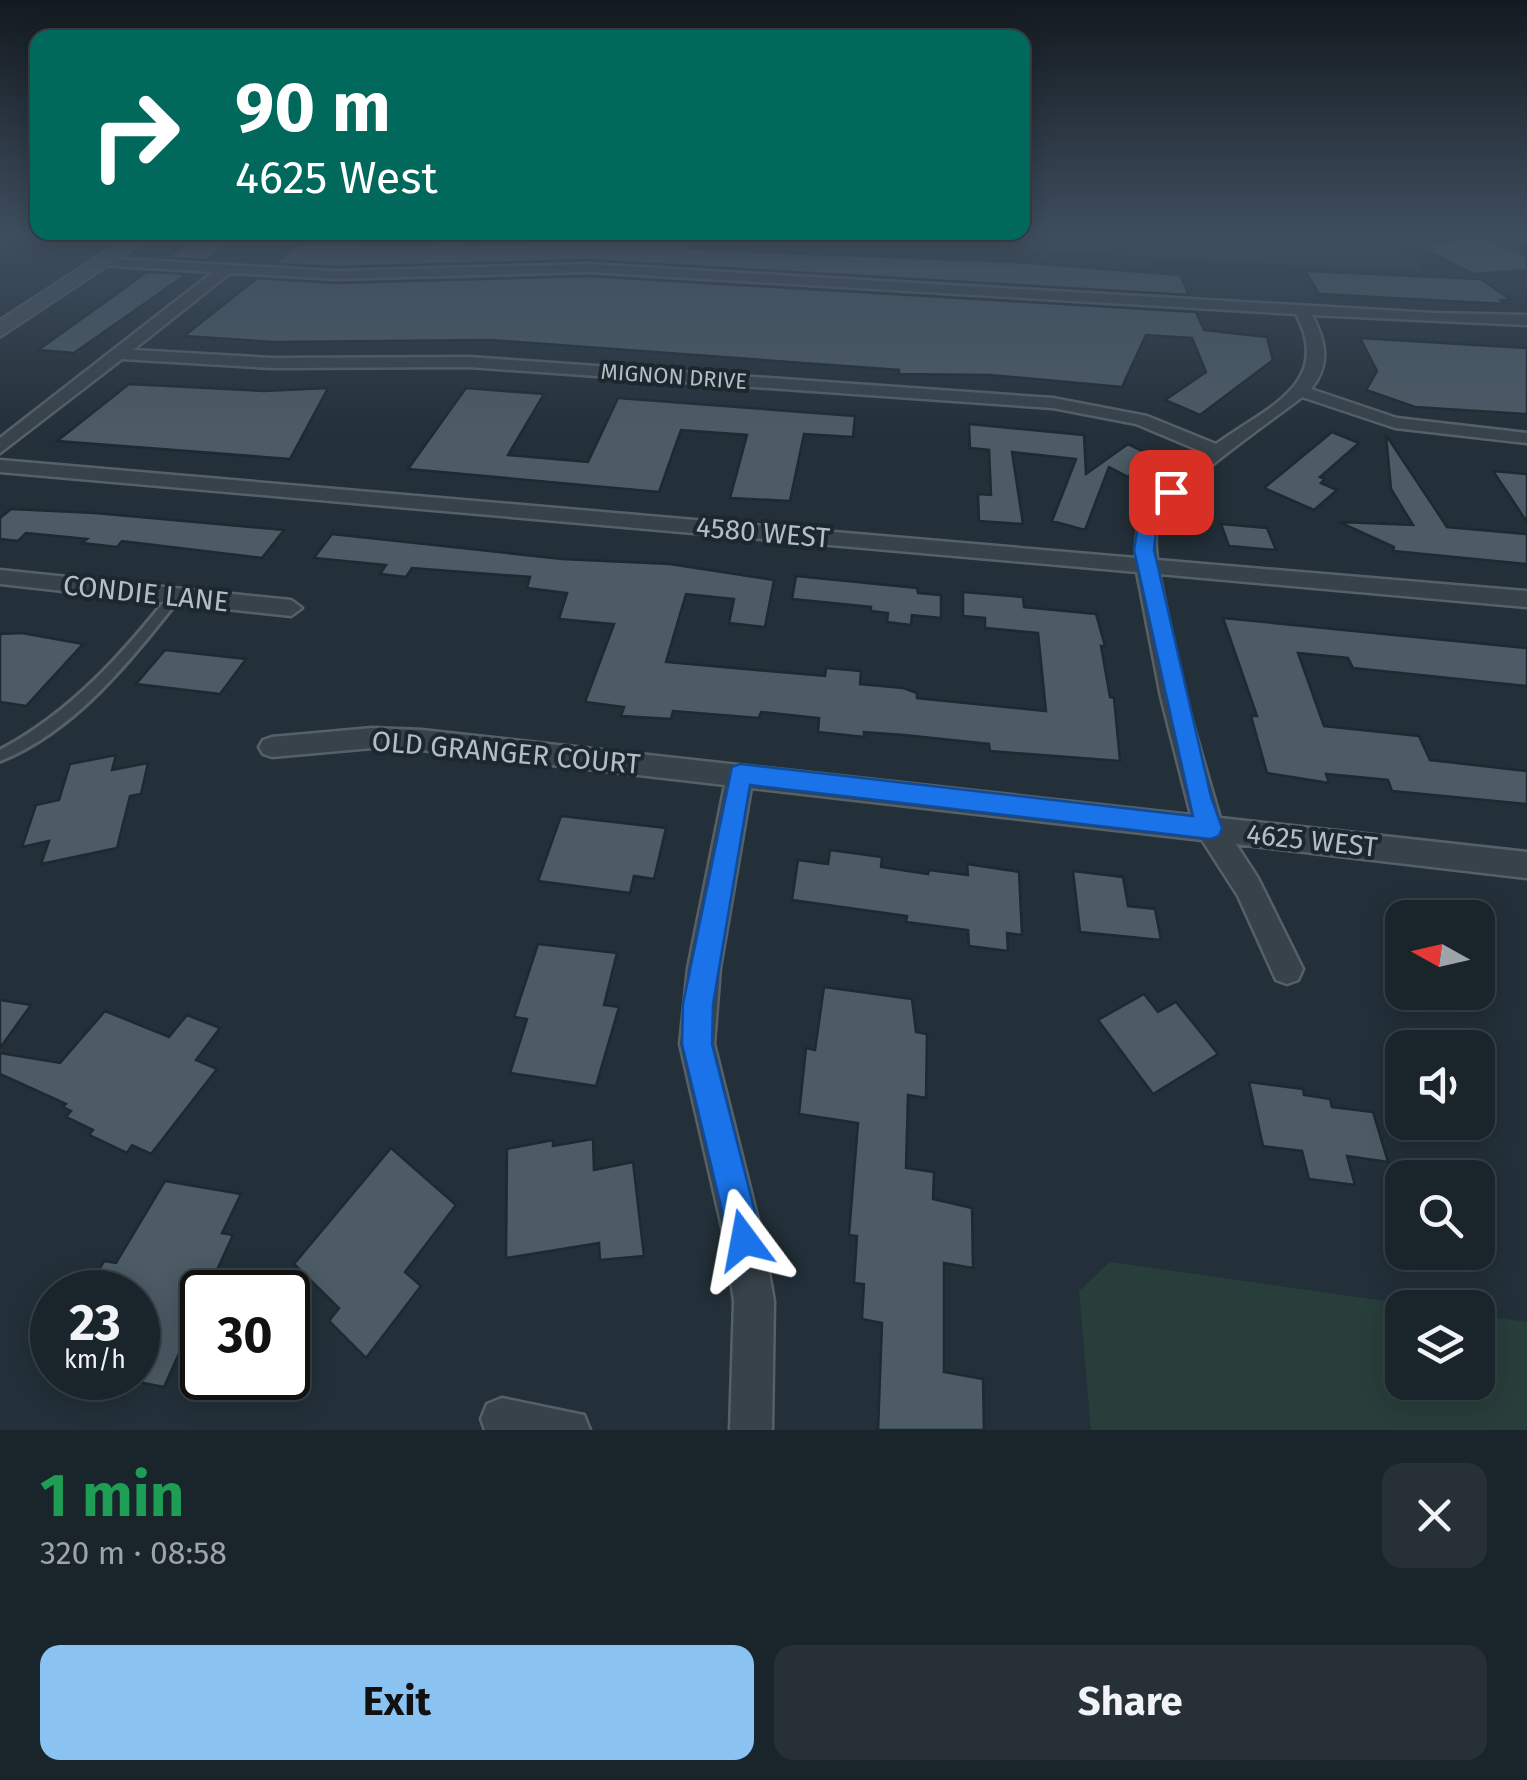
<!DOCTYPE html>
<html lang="en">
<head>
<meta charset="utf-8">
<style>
  body { margin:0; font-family:"Fira Sans",sans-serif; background:#273037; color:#f1f3f6; height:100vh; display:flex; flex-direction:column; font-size:38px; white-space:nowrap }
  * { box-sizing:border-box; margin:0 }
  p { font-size:32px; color:#9fa4a9 }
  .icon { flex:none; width:55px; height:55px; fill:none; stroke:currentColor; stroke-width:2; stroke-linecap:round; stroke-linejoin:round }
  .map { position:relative; height:1430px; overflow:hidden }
  .details { display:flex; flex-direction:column; background:#1a242b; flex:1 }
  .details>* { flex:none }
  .top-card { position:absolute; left:30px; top:30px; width:1000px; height:210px; border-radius:20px; box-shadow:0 5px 25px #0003,0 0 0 2px #384147; background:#00695c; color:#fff; overflow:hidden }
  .needle { width:65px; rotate:278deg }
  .tools { position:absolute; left:1385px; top:900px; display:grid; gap:20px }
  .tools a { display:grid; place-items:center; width:110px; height:110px; border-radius:20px; background:#1a242b; box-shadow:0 5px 25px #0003,0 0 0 2px #384147; font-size:50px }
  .speed { position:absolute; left:30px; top:1270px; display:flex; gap:20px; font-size:50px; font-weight:700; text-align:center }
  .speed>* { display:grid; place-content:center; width:130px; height:130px; border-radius:50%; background:#1a242b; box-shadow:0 5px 25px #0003,0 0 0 2px #384147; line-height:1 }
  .speed small { font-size:25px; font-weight:400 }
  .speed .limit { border:5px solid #111; border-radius:15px; background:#fff; color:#111 }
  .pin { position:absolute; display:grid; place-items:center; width:85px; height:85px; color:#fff; margin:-42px; border-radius:20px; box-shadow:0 5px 15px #0006 }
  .me { position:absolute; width:110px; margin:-55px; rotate:347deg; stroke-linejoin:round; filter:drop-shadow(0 0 8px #0008) }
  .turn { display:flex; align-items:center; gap:35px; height:210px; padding:0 40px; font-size:45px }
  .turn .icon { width:130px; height:130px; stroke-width:2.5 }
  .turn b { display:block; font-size:70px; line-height:85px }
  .round { display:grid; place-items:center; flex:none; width:105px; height:105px; border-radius:20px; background:#273037 }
  .overview { display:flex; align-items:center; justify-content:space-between; height:170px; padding:0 40px }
  h1 { font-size:60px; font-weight:700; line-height:75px; color:#1e9e55 }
  .button { display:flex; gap:20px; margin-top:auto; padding:20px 40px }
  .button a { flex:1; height:115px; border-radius:20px; background:#8ac3f2; color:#111; font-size:40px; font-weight:700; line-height:115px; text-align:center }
  .button a+a { background:#273037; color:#f1f3f6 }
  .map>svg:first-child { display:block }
  .green { fill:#283e3b }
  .building { fill:#4c5b65; stroke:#1e2930; stroke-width:2.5 }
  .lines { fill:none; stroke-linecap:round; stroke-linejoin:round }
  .service-casing { stroke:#556067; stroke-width:6 }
  .minor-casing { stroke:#556067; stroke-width:5 }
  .secondary-casing { stroke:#556067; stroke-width:4 }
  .service { fill:#37424a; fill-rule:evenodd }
  .minor { fill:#37424a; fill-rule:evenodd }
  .secondary { fill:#45525c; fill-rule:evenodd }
  .route { fill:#1a73e8; stroke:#114b97; stroke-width:2.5 }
  .labels { text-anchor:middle; stroke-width:8; stroke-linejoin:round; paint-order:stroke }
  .far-street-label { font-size:22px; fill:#b2bdc6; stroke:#1c272e }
  .street-label { font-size:28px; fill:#b2bdc6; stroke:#1c272e }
</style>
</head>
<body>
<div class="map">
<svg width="1527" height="1430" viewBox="0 0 1527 1430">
  <rect width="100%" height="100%" fill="#233039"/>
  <g class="green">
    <path d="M773,236H1393L1423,272Z"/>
    <path d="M1110,1262L1428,1307L1402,1308V1382H1478V1315L1527,1322V1430H1091L1079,1291Z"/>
  </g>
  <g class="building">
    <path d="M1480,236L1527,256V270L1474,274L1418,246Z"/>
    <path d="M195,238L232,241L206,260L167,258Z"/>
    <path d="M612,238L691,242L687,249L1017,262L1180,275L1189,295L588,260L336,267L274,264L298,244L427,245L463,240L462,245L609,242Z"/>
    <path d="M1305,271L1481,279L1511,300H1501L1505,304L1319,294Z"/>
    <path d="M147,272L187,274L74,353L38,350Z"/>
    <path d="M588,276L1196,312L1204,330L1267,337L1273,360L1200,415L1165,400L1206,372L1192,338L1146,335L1122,387L990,375L899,374V370L491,340L273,342L184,336L257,278L336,283Z"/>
    <path d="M1360,338L1527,348V414L1415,407L1366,390L1377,371Z"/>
    <path d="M129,384L264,391L328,388L290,459L57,441Z"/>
    <path d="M466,388L544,394L508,455L588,462L618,398L855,416L853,437L804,434L790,501L730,498L747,435L681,430L659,492L408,469Z"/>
    <path d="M969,424L1084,435L1086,474L1128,444L1155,457L1128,477L1109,467L1085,530L1052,521L1076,459L1012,452L1023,524L979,521L978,494L991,495L989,450L970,448Z"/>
    <path d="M1332,432L1359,443L1320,477L1325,479L1321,483L1337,490L1314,510L1264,488Z"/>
    <path d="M1386,435L1447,527L1527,534V564L1393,551L1394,547L1339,522L1413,525L1391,489Z"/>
    <path d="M1493,471L1527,474V522Z"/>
    <path d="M11,509L95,513L284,530L262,558L122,541L117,547L82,543L87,539L26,533L18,541L0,539V518Z"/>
    <path d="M1221,524L1267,528L1276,550L1229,546Z"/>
    <path d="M332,534L562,559L670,564L774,580L765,627L729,623L734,599L686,594L666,662L825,676L826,668L861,671L860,684L903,688L917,693V698L1046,711L1038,633L985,628V618L963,616V592L1023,597L1024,607L1096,614L1105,646H1101L1110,697L1114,698L1120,761L990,751L989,744L904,735L864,732V737L818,732L819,718L761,712L759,718L673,711L671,719L621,716L624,707L585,702L614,624L559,619L567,593L527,588L530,577L412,568L406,577L380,574L386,565L314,558Z"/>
    <path d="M796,576L917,588L918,593L941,595V618L912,615L911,625L887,622L888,613L871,611V607L792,599Z"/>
    <path d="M1223,618L1527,648V686L1353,668L1348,658L1298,653L1324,726L1419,736L1430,760L1527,771V804L1392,791L1388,780L1326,774L1329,783L1267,773L1251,716H1257Z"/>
    <path d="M22,633L83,644L26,706L0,702V634Z"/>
    <path d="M165,650L246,659L220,694L136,684Z"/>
    <path d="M116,755L112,770L148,763L141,794L130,796L117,848L41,864L49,841L22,847L36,805L59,800L70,764Z"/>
    <path d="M561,816L666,828L654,879L634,876L630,893L538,881Z"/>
    <path d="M830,850L882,857L881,867L928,874L929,870L968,875L967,864L1019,872L1022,935L1007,933L1008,951L969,946L968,930L906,922L907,916L792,900L798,860L828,864Z"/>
    <path d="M1073,871L1123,877L1128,906L1155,909L1161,940L1080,932Z"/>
    <path d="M538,944L617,953L604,1005L619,1007L596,1086L510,1073L527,1019L514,1017Z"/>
    <path d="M824,987L912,999L916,1032L927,1034L926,1098L908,1095L906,1168L934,1172L933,1199L972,1208L973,1268L944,1263V1372L983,1379L984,1430H878L882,1323L862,1319L864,1284L854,1283L857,1236L849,1235L858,1123L799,1114L806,1048L815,1050Z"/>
    <path d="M1144,994L1158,1012L1176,1002L1218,1054L1153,1094L1098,1020Z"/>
    <path d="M0,1000L31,1005L0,1048Z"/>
    <path d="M105,1011L169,1037L187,1015L220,1028L196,1060L217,1069L151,1154L132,1145L127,1153L89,1135L93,1130L66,1117L71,1111L63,1107L66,1104L0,1074V1053L60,1063Z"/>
    <path d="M1249,1082L1303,1089L1304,1095L1330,1099L1332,1107L1373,1112L1388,1162L1347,1156L1355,1185L1309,1179L1302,1151L1263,1146Z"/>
    <path d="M593,1139L594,1170L633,1162L644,1256L600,1260L599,1243L506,1258L507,1149L553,1140V1146Z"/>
    <path d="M391,1148L456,1205L405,1272L421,1286L366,1358L329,1321L339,1308L294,1264Z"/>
    <path d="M165,1181L241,1194L222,1233L233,1235L207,1292H202V1302L164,1387L138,1382V1292H86L104,1261L116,1263Z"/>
  </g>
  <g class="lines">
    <defs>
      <path id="service" d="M175,592L181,596L179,599C130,661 75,731 0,761V750C70,713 122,655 171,593Z"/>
      <g id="minor">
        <path d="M1518,236H1527V241Z"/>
        <path d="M102,258L336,271L588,264L1433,313L1527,315V325L1312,315C1326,342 1331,364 1311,389L1397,418L1527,433V443L1395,428L1302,397C1273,420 1167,492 1158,521C1154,533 1156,547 1157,560L1527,591V607L1159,574L1185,697L1220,818L1527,852V878L1236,844L1258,878L1303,969L1298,980L1287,984L1276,980L1238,896L1202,840L751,788L720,968L714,1044L763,1240L774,1301L772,1430H730L734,1301L725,1240L680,1044L688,968L725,785L422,750L372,748L272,757L263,754L259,747L263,740L272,737L372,728L422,730L1191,815L1161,697L1137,572L0,472V460L1136,558C1133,504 1166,483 1205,453L1136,424L1053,408L469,367L272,368L122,359L0,453V438L213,272L97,265V259ZM588,272L1296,314C1334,385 1265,408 1216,444L1147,416L1053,398L469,357L272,358L133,350L230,273L336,279Z"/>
        <path d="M0,570L291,600L302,608L291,616L0,584Z"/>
        <path d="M502,1398L584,1415L590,1430H485L481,1419L487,1404Z"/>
      </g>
      <path id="secondary" d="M129,236H152L0,337V320Z"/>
    </defs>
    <use href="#service" class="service-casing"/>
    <use href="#minor" class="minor-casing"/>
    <use href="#secondary" class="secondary-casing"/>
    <use href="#service" class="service"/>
    <use href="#minor" class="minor"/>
    <use href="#secondary" class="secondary"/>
  </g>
  <linearGradient id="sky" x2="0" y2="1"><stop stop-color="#131a1f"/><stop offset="0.54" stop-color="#3f4e5f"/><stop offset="1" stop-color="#3f4e5f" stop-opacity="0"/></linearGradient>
  <rect width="1527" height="436" fill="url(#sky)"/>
  <path class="route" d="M1165,488L1180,492L1157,522L1154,550L1211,797L1222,828L1219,836L1210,839L750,785L713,1004L712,1044L762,1240L756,1252L744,1257L732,1252L682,1044L683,1004L732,767L740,764L1193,816L1134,550L1139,521Z"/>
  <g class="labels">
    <g class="far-street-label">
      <text transform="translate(674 376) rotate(4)" y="8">MIGNON DRIVE</text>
    </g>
    <g class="street-label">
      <text transform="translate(763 532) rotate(5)" y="10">4580 WEST</text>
      <text transform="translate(146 593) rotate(6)" y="10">CONDIE LANE</text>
      <text transform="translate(506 752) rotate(5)" y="10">OLD GRANGER COURT</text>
      <text transform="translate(1312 840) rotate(6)" y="10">4625 WEST</text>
    </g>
  </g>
</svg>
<div class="tools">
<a><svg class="needle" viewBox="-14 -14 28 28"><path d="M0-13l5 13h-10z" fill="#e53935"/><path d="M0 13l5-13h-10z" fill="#9fa4a9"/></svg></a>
<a><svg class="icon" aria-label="sound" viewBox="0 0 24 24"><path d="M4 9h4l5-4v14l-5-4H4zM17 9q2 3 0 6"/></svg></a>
<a><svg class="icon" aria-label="search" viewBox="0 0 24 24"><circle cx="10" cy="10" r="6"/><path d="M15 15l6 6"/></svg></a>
<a><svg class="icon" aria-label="layers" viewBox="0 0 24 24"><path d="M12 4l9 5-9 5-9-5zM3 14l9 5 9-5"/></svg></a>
</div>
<div class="speed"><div>23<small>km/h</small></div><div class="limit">30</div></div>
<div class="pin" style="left:1171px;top:492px;background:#d93025"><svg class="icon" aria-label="arrive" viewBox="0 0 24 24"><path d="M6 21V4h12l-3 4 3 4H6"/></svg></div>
<svg class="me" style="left:744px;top:1240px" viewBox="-20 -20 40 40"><path d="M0-17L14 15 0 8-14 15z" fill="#1a73e8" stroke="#fff" stroke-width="4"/></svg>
<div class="top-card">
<div class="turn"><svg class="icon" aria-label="right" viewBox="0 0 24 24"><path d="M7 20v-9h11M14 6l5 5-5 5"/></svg><div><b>90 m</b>4625 West</div></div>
</div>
</div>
<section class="details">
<div class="overview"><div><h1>1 min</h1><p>320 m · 08:58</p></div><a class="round"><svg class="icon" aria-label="close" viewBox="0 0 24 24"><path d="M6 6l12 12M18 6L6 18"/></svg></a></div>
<div class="button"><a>Exit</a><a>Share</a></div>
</section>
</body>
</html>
